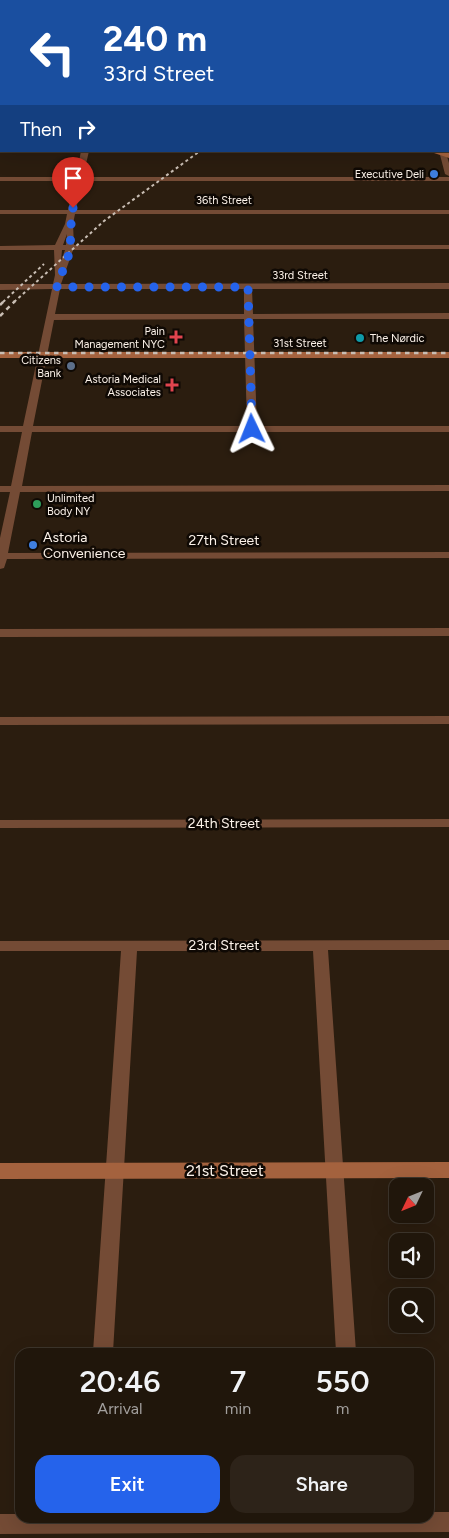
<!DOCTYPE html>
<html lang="en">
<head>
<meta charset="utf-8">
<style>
  body { margin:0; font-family:Figtree,sans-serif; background:#2d2319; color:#f1f3f6; height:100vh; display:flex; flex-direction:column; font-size:19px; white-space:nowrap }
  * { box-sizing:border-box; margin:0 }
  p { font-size:16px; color:#a29f9d }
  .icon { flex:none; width:28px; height:28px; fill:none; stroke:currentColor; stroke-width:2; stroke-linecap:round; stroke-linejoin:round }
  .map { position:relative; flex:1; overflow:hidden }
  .side { position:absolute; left:15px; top:1348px; width:419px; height:175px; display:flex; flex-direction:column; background:#20160b; border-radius:15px; box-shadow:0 5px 20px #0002,0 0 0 1px #3d352c }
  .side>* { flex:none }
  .top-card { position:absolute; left:0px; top:0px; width:450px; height:152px; box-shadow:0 5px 20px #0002,0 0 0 1px #3d352c; background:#1a4fa0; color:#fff; overflow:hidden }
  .needle { width:32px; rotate:227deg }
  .tools { position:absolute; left:389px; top:1178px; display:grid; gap:10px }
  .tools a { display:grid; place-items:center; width:45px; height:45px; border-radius:10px; background:#20160b; box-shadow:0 5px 20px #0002,0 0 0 1px #3d352c; font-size:25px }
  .pin { position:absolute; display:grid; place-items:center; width:42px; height:42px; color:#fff; margin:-51px -21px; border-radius:50% 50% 50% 0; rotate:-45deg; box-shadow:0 0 5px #0007 }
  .pin .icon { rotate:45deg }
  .me { position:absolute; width:55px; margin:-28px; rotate:358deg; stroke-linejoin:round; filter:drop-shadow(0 0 4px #0008) }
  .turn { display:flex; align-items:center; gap:18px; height:105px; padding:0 20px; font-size:22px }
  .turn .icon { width:65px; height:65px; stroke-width:2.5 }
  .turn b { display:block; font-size:35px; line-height:42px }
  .then { display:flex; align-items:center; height:48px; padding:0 20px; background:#0003; gap:10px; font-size:19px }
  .eta { display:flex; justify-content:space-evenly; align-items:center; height:85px; text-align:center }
  .eta b { font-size:30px; font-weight:600; line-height:35px }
  .button { display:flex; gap:10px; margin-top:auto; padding:10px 20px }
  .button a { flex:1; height:58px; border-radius:15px; background:#2563eb; color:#fff; font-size:20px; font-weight:600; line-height:58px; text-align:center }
  .button a+a { background:#2d2319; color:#f1f3f6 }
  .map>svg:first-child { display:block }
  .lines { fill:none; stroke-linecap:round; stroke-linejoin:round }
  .street { fill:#744b35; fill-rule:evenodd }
  .secondary { fill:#a4623e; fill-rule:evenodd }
  .highway { fill:#e98249; fill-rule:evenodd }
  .rail-far1 { stroke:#c9beb4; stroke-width:2; stroke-dasharray:3 3; stroke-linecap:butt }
  .rail { stroke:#c9beb4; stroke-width:2.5; stroke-dasharray:4.5 4.5; stroke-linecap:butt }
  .route { stroke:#2563eb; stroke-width:9; stroke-dasharray:0 16.2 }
  .shop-dot { fill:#3f7fe0; stroke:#0f0904; stroke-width:2 }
  .health-dot { fill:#e0444e; stroke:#0f0904; stroke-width:2 }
  .culture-dot { fill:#0f9aa8; stroke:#0f0904; stroke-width:2 }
  .service-dot { fill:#5c6f8a; stroke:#0f0904; stroke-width:2 }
  .leisure-dot { fill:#2e9e5b; stroke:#0f0904; stroke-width:2 }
  .labels { text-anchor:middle; stroke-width:5; stroke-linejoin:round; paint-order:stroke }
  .far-poi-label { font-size:11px; fill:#fcf2e9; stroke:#0f0904; text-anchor:end }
  .far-street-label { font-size:11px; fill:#fcf2e9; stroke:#0f0904 }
  .poi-label { font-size:14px; fill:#fcf2e9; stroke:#0f0904; text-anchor:start }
  .street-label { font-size:14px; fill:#fcf2e9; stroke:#0f0904 }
  .near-street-label { font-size:16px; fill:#fcf2e9; stroke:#0f0904 }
</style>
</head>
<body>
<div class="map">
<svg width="449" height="1538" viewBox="0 0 449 1538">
  <rect width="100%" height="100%" fill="#2b1d0f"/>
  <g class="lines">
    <g class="street">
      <path d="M346,0H378L345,1Z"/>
      <path d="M435,0H442L443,1H436Z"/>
      <rect x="0" y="11" width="1" height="4"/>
      <rect x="0" y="30" width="1" height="4"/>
      <rect x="0" y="50" width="1" height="4"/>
      <rect x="0" y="71" width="1" height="4"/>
      <rect x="0" y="94" width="1" height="4"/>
      <path d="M0,148L1,151L4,152H0Z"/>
      <path d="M81,151H89L83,177H449V181H82L76,210H449V214H75L73,224L74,245H449V249L73,250L61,284L449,283V289H252L253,314L449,313V319H253L257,426H449V432H32L22,486L449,485V491L20,492L8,553L449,552V558L7,559L4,568L0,569V538L10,492H0V486H11L22,432H0V426H23L52,289L0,290V284H53L55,275L54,250H0V246L55,245L65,224L67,214H0V210H68L75,181H0V177H76ZM67,234L66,245H63ZM62,250H65L61,261ZM60,289H244V314H55ZM244,319L247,426H33L54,320Z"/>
      <path d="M439,151L446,153L449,163V176L445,174Z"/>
      <path d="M449,628V636L0,637V629Z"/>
      <path d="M449,716V724L0,725V717Z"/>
      <path d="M449,819V827L0,828V820Z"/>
      <path d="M449,940V950H328L356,1352H336L313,951H137L113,1352H93L121,951H0V941Z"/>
      <path d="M429,1512H449V1532L0,1534V1514H20V1518H429Z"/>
    </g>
    <g class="secondary">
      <rect x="111" y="0" width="6" height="1"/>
      <path d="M181,0H188L189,1H182Z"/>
      <rect x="0" y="120" width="1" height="4"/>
      <path d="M433,151L449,153V158L434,153Z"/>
      <rect x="0" y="352" width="449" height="6"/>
      <path d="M449,1162V1178L0,1179V1163Z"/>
    </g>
    <g class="highway">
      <path d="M143,0H151L152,1H144Z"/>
      <rect x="170" y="0" width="6" height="1"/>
      <path d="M197,0H203L204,1H198Z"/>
    </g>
    <g class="rail-far1">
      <path d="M396,1L398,0"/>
      <path d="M3,302L44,264"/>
      <path d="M14,302L104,221L200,151"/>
    </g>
    <g class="rail">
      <path d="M0,305L4,301"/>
      <path d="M0,316L15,301"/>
      <path d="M0,353H449"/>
    </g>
  </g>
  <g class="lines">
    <path class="route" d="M73,208C69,226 73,243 67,260C64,270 59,277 57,287H248L252,429"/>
  </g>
  <g class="shop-dot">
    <circle cx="434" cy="174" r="5"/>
    <circle cx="33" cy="545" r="5"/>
  </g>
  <g class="health-dot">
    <path d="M173.5 329.5h5v5h5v5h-5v5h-5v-5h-5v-5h5z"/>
    <path d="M169.5 377.5h5v5h5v5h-5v5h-5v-5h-5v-5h5z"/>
  </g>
  <circle class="culture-dot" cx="360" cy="338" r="5"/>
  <circle class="service-dot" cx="71" cy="366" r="5"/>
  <circle class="leisure-dot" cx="37" cy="504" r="5"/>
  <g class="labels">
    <g class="far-poi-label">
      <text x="424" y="178">Executive Deli</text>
      <text x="165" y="335">Pain<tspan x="165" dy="13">Management NYC</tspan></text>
      <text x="370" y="342" text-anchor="start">The Nørdic</text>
      <text x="61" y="364">Citizens<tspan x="61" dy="13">Bank</tspan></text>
      <text x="161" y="383">Astoria Medical<tspan x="161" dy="13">Associates</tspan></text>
      <text x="47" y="502" text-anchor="start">Unlimited<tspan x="47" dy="13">Body NY</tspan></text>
    </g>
    <g class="far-street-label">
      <text x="224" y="204">36th Street</text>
      <text x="300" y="279">33rd Street</text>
      <text x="300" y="347">31st Street</text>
    </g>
    <g class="poi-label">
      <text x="43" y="542">Astoria<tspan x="43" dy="16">Convenience</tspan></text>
    </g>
    <g class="street-label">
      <text x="224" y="545">27th Street</text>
      <text x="224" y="828">24th Street</text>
      <text x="224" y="950">23rd Street</text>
    </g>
    <g class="near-street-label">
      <text x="225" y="1176">21st Street</text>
    </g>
  </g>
</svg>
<div class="tools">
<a><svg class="needle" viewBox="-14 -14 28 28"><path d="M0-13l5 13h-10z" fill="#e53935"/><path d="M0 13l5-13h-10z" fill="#a29f9d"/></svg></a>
<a><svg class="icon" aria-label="sound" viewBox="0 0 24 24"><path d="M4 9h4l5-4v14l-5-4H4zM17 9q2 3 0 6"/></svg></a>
<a><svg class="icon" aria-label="search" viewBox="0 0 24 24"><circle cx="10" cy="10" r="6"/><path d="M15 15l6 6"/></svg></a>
</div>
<div class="pin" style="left:73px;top:208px;background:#d93025"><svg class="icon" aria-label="arrive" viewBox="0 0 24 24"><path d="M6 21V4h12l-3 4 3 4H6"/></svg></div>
<svg class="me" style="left:252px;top:429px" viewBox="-20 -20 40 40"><path d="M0-17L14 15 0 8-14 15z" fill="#2563eb" stroke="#fff" stroke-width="4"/></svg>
<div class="top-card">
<div class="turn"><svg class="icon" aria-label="left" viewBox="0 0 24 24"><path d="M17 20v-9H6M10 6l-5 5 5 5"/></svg><div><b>240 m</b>33rd Street</div></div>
<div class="then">Then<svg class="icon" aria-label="right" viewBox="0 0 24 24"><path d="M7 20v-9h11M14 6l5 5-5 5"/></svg></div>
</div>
<section class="side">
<div class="eta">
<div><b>20:46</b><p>Arrival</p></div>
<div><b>7</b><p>min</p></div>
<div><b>550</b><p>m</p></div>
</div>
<div class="button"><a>Exit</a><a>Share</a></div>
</section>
</div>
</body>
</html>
